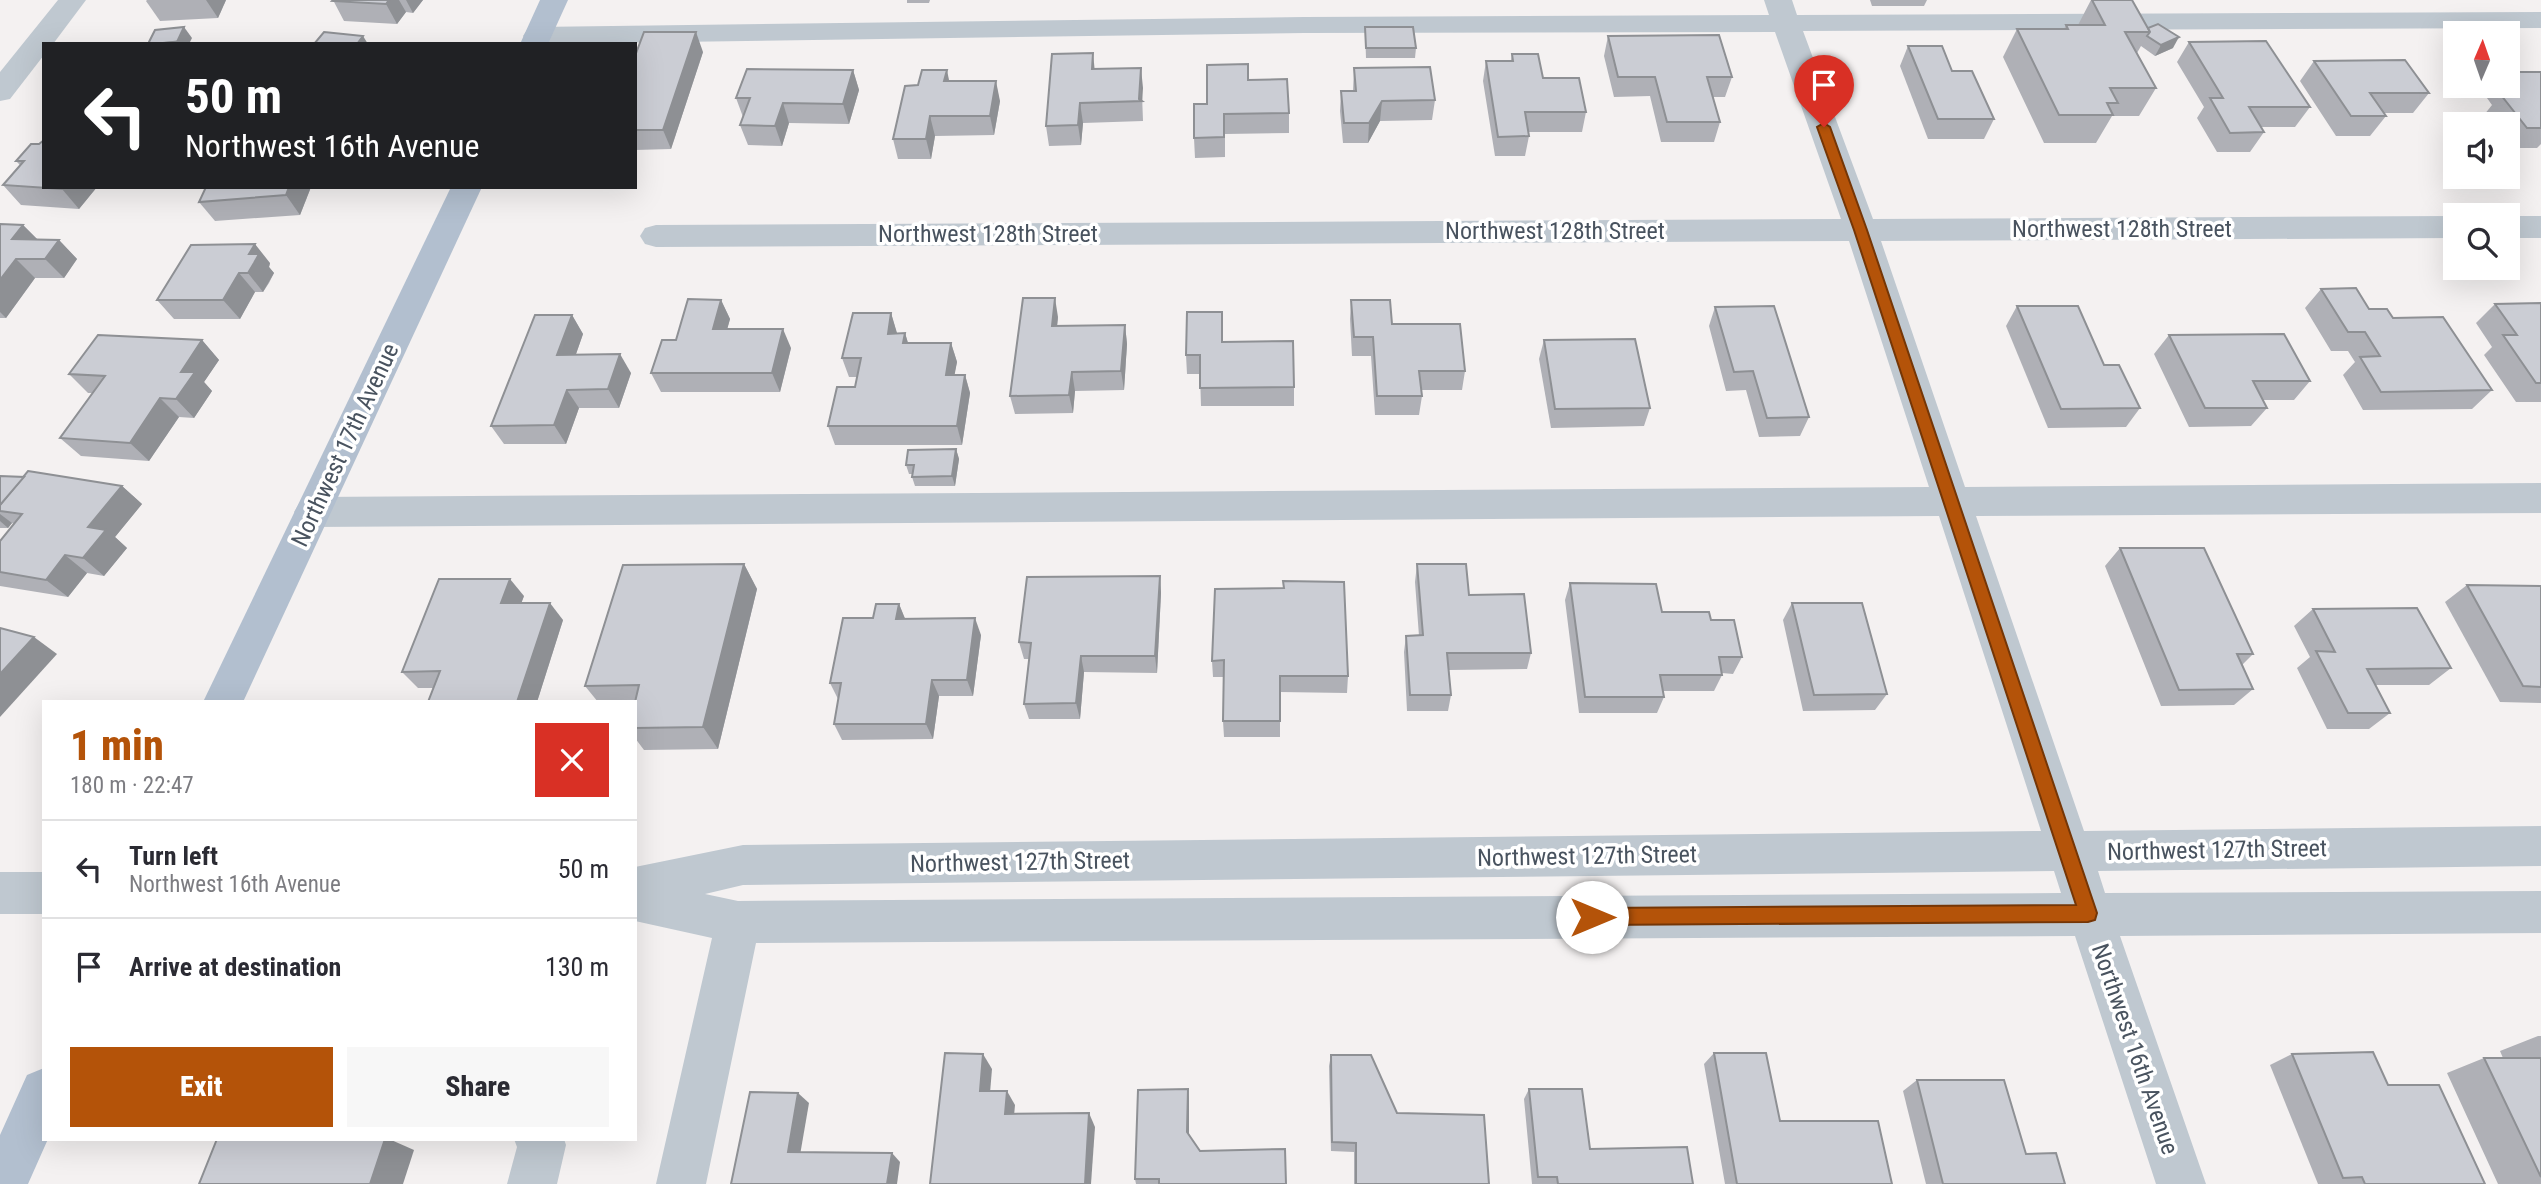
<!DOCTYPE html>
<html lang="en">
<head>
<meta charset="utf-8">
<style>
  body { margin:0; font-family:"Roboto Condensed",sans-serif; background:#f7f7f7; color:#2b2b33; height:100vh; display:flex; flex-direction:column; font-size:26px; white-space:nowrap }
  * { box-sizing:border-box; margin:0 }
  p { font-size:23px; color:#7c7c81 }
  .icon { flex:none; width:38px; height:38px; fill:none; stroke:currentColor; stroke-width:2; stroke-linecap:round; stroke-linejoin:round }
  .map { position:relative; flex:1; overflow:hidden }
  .side { position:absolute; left:42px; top:700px; width:595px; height:441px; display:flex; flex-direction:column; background:#fff; border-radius:0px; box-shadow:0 7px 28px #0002 }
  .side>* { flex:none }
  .guide { position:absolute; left:42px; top:42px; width:595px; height:147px; border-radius:0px; box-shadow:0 7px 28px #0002; background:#202124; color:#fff; overflow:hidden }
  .needle { width:46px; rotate:2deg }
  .tools { position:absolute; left:2443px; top:21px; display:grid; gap:14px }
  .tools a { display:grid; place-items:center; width:77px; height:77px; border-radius:0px; background:#fff; box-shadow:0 7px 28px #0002; font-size:35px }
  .pin { position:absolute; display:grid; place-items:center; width:60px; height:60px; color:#fff; margin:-72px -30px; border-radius:50% 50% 50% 0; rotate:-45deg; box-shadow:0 0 7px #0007 }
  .pin .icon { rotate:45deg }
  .me { position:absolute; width:77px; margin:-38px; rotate:90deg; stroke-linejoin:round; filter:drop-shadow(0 0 5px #0008) }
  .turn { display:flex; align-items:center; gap:24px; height:147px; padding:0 28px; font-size:32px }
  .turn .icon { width:91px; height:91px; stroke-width:2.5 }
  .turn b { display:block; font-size:49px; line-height:60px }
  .round { display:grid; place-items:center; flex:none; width:74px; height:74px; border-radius:0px; background:#f7f7f7 }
  .overview { display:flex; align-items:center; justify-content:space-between; height:119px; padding:0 28px }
  h1 { font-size:42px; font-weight:800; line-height:52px; color:#b45309 }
  .cta { display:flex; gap:14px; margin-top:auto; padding:14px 28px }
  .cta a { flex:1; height:80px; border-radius:0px; background:#b45309; color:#fff; font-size:28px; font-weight:800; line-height:80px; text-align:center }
  .cta a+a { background:#f7f7f7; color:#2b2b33 }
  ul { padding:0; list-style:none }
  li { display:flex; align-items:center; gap:21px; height:98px; padding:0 28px; border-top:2px solid #e1e1e2 }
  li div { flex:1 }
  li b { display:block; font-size:26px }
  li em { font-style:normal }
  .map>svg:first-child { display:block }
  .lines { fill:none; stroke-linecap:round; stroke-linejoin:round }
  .minor { fill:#bfc8d0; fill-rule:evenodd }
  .major { fill:#b2bfcf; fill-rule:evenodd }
  .wall { fill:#afb0b6 }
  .shaded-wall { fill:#8e9094 }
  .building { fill:#cbcdd4; stroke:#8e9094; stroke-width:2 }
  .route { fill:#b45309; stroke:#753606; stroke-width:2 }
  .labels { text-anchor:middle; stroke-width:7; stroke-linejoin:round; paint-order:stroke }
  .street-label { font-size:24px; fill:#49535f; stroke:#fff }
</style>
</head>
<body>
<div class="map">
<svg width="2541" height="1184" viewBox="0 0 2541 1184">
  <rect width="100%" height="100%" fill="#f4f1f1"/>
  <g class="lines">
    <g class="minor">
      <path d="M58,0H86L53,44H44V55L10,99L0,101V72Z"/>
      <path d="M1764,0H1792L1797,15L2541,12V28L1803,31L1873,219L2455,216V238L1881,241L1965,487L2541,483V513L1976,516L2084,831L2541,826V866L2098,871L2105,893L2541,891V933L2120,936L2206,1184H2156L2075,936L756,943L706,1184H656L712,938L635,921V867L743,845L2041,831L1939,516L313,527L300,522L294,512L300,502L313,497L1929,487L1849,241L656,247L645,244L640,236L645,228L656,225L1841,219L1775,32L1304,33L534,44L527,42L523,36L527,30L537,27L1304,17L1769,15ZM2054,871L2061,893L738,901L705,894L743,885Z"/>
      <rect x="2508" y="216" width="33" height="22"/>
      <rect x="0" y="872" width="44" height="42"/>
      <path d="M514,1139H564L566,1145L557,1184H507L517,1147Z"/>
    </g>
    <g class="major">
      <path d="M540,0H568L548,44H520Z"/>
      <path d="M451,187H482L243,702H203Z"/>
      <path d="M44,1068V1139H48L28,1184H0V1135L27,1075Z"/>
    </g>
  </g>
  <g class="wall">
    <path d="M147,0H226L218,18L160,21L146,1Z"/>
    <path d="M333,0H423L413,13L406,12L397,24L344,21Z"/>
    <path d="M907,0H930L929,3H907Z"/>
    <path d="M1870,0H1927L1924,6H1872Z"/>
    <path d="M2091,0H2132L2148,28L2173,48L2155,56L2141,46L2137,53L2156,88L2139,116H2112L2096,143H2044L2003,57L2017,29H2064L2066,25H2078Z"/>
    <path d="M1365,27L1416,48L1415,58H1366Z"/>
    <path d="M1608,36L1732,77L1725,97H1712L1720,122L1714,142H1661L1650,96L1614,97L1604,56Z"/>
    <path d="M2189,42L2310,107L2295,127H2261L2264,132L2250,152H2217L2197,118L2204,107L2177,62Z"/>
    <path d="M1908,46L1952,71L1994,119L1984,139H1928L1900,66Z"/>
    <path d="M703,52L671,149L635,150V56Z"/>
    <path d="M1512,54L1586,112L1582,132H1528L1529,136L1525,156H1495L1483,81L1486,61H1511Z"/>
    <path d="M2314,61L2429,93L2413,113H2384L2386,116L2370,136H2336L2300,81Z"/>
    <path d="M1141,68L1143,121L1083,123L1081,145L1049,146L1046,126L1095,69Z"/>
    <path d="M1354,68L1435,100L1432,120L1380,121L1368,143H1343L1340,111L1341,91H1353Z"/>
    <path d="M853,70L859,90L849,124L789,123L782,146L748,145L740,125L743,117L736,98Z"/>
    <path d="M2508,72H2541V144L2537,148H2509L2508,146V124H2491L2484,115L2492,105L2482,91L2486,86H2508Z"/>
    <path d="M1248,80L1289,113V133L1225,134V157L1195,158L1194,138Z"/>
    <path d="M949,81L1000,101L994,135L935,136L931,159H898L893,139L918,85Z"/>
    <path d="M39,144L97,187L79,209L21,205L3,185L21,166L16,161Z"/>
    <path d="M311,187L300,215L215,221L199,202Z"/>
    <path d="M0,224L23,225L37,239L59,240L77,259L64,278H35L6,318H0Z"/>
    <path d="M191,245L270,263L269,267L274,273L269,283L263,292H255L240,319H174L157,300Z"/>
    <path d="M2321,289L2369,309L2393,318L2492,390L2472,409L2363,410L2343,375L2355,362L2348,351H2331L2305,308Z"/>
    <path d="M721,300L730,319L727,329L791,348L780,392H661L651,373L676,340Z"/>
    <path d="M1351,300L1392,324L1465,371L1462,390H1421L1422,396L1419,415H1375L1371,356H1352L1350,319Z"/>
    <path d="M2541,303V402H2516L2484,355L2492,347L2476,323L2495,304Z"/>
    <path d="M2017,306L2104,365L2140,408L2126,427L2048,428L2006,326Z"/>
    <path d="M1715,307L1809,417L1800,436L1759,437L1746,390L1726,391L1709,326Z"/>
    <path d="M891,313L897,334L905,333L908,343H951L957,362L954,375H965L970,393L962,445H835L828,426L855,387L857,377H849L842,358Z"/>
    <path d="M572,315L583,334L576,354L631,373L619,408H579L566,444H504L491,426Z"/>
    <path d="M1058,317L1057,326L1125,325L1127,344L1124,390L1075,391L1073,413L1015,414L1010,396Z"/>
    <path d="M2169,335L2310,381L2294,400H2263L2267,408L2251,426L2189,427L2154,354Z"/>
    <path d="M202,340L219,360L204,382L212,391L194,418L179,417L149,461L81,456L60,438L93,393H88L69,374Z"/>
    <path d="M1544,340L1650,408L1644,426L1551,428L1539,359Z"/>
    <path d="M1223,342L1294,387V406H1201L1200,374H1187L1186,355Z"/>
    <path d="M956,449L959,459L955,486H915L912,477L913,474H909L906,465Z"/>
    <path d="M0,476L122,486L142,504L115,537L127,548L104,576L87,573L68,597L0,586V541L14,524L12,523L8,528H0Z"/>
    <path d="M2120,548L2253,654L2242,665L2253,689L2234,705L2161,706L2105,566Z"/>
    <path d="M744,564L757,589L718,749L644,750L635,738V702H598L585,686Z"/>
    <path d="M1417,564L1469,595L1531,653L1527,669L1449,670L1451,695L1448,711H1407L1404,652L1406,636H1419L1415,582Z"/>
    <path d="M1160,576L1161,593L1157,673L1084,672L1080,719H1029L1024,704L1029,659H1024L1019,642Z"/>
    <path d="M1283,581L1348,676L1347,693L1280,692V737H1224L1223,721L1224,677H1213L1212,661L1283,588Z"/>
    <path d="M1570,583L1662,612L1711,620L1742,657L1733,674L1722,673V675L1714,691H1663L1664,697L1657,713H1579L1565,600Z"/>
    <path d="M2467,585L2541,586V703L2500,702L2445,602Z"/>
    <path d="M524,596L521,603L563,620L537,702H428L433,688H418L402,672Z"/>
    <path d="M1792,603L1887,694L1875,710L1803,711L1783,620Z"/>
    <path d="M899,604L905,619L981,635L973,696H939L933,739L842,740L834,724L838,699L830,683L873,618Z"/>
    <path d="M2313,609L2451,668L2429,685H2375L2390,713L2369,729H2327L2297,668L2310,657L2294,626Z"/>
    <path d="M2538,1036H2541V1184H2498L2447,1073L2484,1058H2503L2500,1051Z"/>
    <path d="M1714,1053L1780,1121L1892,1184H1725L1704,1064Z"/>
    <path d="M2292,1054L2388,1085L2485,1184H2318L2270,1065Z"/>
    <path d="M1331,1055L1397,1113L1489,1184H1354V1152L1331,1151L1329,1066Z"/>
    <path d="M1917,1080L2026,1154L2065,1184H1926L1903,1091Z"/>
    <path d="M1188,1089L1189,1099V1135L1200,1151L1286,1184H1136L1135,1179Z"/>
    <path d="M1529,1089L1590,1149L1693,1184H1532L1524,1099Z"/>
  </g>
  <g class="shaded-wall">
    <path d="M206,0H226L218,18Z"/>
    <path d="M389,0H399L406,12L397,24L386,4Z"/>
    <path d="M406,0H423L413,13Z"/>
    <path d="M184,27L192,38L189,44H176Z"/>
    <path d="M696,32L703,52L671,149L663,130Z"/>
    <path d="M363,36L368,44H357Z"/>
    <path d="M2179,37L2173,48L2155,56L2161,45Z"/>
    <path d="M1093,53L1095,73L1092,69Z"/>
    <path d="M1141,68L1143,88L1142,104V101H1140Z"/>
    <path d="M853,70L859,90L849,124L843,104Z"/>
    <path d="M947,70L951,90L944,81Z"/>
    <path d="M996,81L1000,101L994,135L990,116Z"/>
    <path d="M1382,101L1380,121L1368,143L1369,123Z"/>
    <path d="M783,103L789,123L782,146L775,126Z"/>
    <path d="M1080,103L1083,123L1081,145L1078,125Z"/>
    <path d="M930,116L935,136L931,159L926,139Z"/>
    <path d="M63,187H97L79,209L62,189Z"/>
    <path d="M289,187H311L300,215L286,195Z"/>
    <path d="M23,225L42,244L12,239Z"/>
    <path d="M59,240L77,259L64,278L45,259Z"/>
    <path d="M255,244L270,263L269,267L274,273L263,292L248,273L249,254Z"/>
    <path d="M16,259L35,278L6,318L0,312V280Z"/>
    <path d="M239,273L255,292L240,319L223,300Z"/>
    <path d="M1055,298L1058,317L1055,345L1052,326Z"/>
    <path d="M721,300L730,319L722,348L713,329Z"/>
    <path d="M891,313L897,333L894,353L888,334Z"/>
    <path d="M572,315L583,334L569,374L557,355Z"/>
    <path d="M1125,325L1127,344L1124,390L1121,371Z"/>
    <path d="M783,329L791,348L780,392L772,373Z"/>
    <path d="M905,333L911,353L903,343Z"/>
    <path d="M202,340L219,360L204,382L212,391L194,418L176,399L181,372Z"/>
    <path d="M951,343L957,362L951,394L946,375Z"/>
    <path d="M620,354L631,373L619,408L608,389Z"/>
    <path d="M1072,372L1075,391L1073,413L1069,395Z"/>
    <path d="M965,375L970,393L962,445L957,426Z"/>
    <path d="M567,390L579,408L566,444L554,425Z"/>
    <path d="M160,398L179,417L149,461L130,443Z"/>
    <path d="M956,449L959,459L955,486L952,476Z"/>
    <path d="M122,486L142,504L115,537L127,548L104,576L83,558L88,527Z"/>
    <path d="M0,514L12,523L8,528L0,521Z"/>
    <path d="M65,555L87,573L68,597L46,580Z"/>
    <path d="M744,564L757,589L718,749L703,727Z"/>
    <path d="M1160,576L1161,593L1157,673L1155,656Z"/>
    <path d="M510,579L524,596L515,620L501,603Z"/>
    <path d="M550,603L563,620L537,702H517Z"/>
    <path d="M899,604L906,621L896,619Z"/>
    <path d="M975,618L981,635L973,696L967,680Z"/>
    <path d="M34,637L57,654L0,717V674Z"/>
    <path d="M1081,656L1084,672L1080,719L1076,703Z"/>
    <path d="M932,680L939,696L933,739L926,724Z"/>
    <path d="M983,1054L992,1069L989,1105L980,1091Z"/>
    <path d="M1188,1089L1189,1099V1141L1187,1132Z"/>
    <path d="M1007,1091L1015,1105L1013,1127L1005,1114Z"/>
    <path d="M798,1093L809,1103L799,1161L788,1152Z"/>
    <path d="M1089,1113L1095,1127L1091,1184H1085Z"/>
    <path d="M385,1139H389L414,1150L403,1184H370Z"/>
    <path d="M892,1153L900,1162L897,1184H887Z"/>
  </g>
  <g class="building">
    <path d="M333,0H389L386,4L332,1Z"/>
    <path d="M2092,0H2132L2150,32H2125L2156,88H2110L2118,103H2107L2113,115H2059L2017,29H2068L2066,25H2105Z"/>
    <path d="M2158,24L2179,37L2161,45L2147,36L2150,32L2148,28Z"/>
    <path d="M184,27L177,42L148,44L155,30Z"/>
    <path d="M1365,27H1413L1416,48H1366Z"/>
    <path d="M324,32L363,36L357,44H314Z"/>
    <path d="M644,32H696L663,130H635V56Z"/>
    <path d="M1719,35L1732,77H1707L1720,122H1667L1655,77H1618L1608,36Z"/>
    <path d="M182,41L181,44H156Z"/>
    <path d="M2266,41L2310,107H2249L2264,132L2230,133L2210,98H2223L2189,42Z"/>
    <path d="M1908,46H1942L1952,71H1972L1994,119H1938Z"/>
    <path d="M1093,53L1092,69L1141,68L1139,99L1142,101L1080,103L1078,125L1046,126L1052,54Z"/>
    <path d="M1512,54H1538L1543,78H1579L1586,112H1525L1529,136L1498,137L1486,61H1513Z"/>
    <path d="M2405,60L2429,93H2370L2386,116H2351L2314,61Z"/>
    <path d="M1248,64V80L1287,79L1289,113L1224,114V137L1194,138V104H1207V65Z"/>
    <path d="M1430,67L1435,100L1382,101L1369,123H1344L1341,91H1356L1354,68Z"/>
    <path d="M747,69L853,70L843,104L783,103L775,126L740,125L750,98H736Z"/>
    <path d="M922,70H947L944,81H996L990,116H930L926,139H893L905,86L918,85Z"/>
    <path d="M2508,72H2541V128H2527L2501,95H2517L2508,84Z"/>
    <path d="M44,140V187H63L62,189L3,185L24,161H16L31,144H39Z"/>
    <path d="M206,187H289L286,195L199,202Z"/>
    <path d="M0,224L23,225L12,239L59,240L45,259H16L0,280Z"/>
    <path d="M255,244L249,254H259L254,263L248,273H239L223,300H157L191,245Z"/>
    <path d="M2356,288L2369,309H2387L2393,318L2443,317L2492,390L2381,392L2360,357L2380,356L2365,332H2348L2321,289Z"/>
    <path d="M1023,298H1055L1052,326L1125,325L1121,371L1072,372L1069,395L1010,396Z"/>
    <path d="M688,299L721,300L713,329H783L772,373H651L662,340H676Z"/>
    <path d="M1351,300H1390L1392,324H1460L1465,371H1419L1422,396H1377L1373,337H1354Z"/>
    <path d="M2541,303V383H2536L2503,335H2517L2495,304Z"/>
    <path d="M1774,306L1809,417L1767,418L1753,371L1734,372L1715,307Z"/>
    <path d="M2017,306H2078L2104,365H2119L2140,408L2061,409Z"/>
    <path d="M1187,312H1222V342L1293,341L1294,387L1200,388V355H1186Z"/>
    <path d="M853,313H891L888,334L905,333L903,343H951L946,375H965L957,426H828L837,387H855L861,358H842Z"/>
    <path d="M535,315H572L557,355L620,354L608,389L567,390L554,425L491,426Z"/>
    <path d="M2284,334L2310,381H2253L2267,408H2205L2169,335Z"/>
    <path d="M98,335L202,340L181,372H195L176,399L160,398L130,443L60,438L105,376L69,374Z"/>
    <path d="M1635,339L1650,408L1555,409L1544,340Z"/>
    <path d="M956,449L952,476L912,477L914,465H906L908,450Z"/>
    <path d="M28,471L122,486L88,527L106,530L83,558L65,555L46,580L0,572V541L22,514L0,511V505Z"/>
    <path d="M0,476L24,477L0,505Z"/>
    <path d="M2120,548H2204L2253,654H2237L2253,689L2179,690Z"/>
    <path d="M744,564L703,727L635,728V702L639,685L585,686L623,565Z"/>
    <path d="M1417,564H1466L1469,595L1524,594L1531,653H1447L1451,695H1410L1406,636L1423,635Z"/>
    <path d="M1160,576L1155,656H1081L1076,703L1024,704L1031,643L1019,642L1027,577Z"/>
    <path d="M439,579H510L501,603H550L517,702H428L440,671L402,672Z"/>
    <path d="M1283,581L1344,582L1348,676H1280V721H1223L1224,660L1212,661L1215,589L1284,588Z"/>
    <path d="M1570,583L1656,584L1662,612H1709L1711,620H1734L1742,657H1719L1722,675H1660L1664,697H1585Z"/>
    <path d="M2467,585L2541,586V687L2523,686Z"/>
    <path d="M1792,603H1862L1887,694L1814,695Z"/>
    <path d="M876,604H899L896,619L975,618L967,680H932L926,724H834L841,683H830L843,618H873Z"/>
    <path d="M2417,608L2451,668L2367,669L2390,713H2348L2316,651L2335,652L2313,609Z"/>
    <path d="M0,628L34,637L0,674Z"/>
    <path d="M2373,1052L2388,1085H2439L2485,1184H2365L2362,1177L2343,1178L2292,1054Z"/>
    <path d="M945,1053L983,1054L980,1091H1007L1005,1114L1089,1113L1085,1184H930Z"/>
    <path d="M1714,1053H1766L1780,1121H1878L1892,1184H1737Z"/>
    <path d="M1331,1055H1371L1397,1113L1484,1115L1489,1184H1356V1143L1332,1142Z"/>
    <path d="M2484,1058H2541V1177Z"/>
    <path d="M1917,1080H2004L2026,1154L2056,1153L2065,1184H1943Z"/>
    <path d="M1188,1089L1187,1132L1200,1151L1285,1149L1286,1184H1159V1179H1135L1138,1090Z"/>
    <path d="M1529,1089H1582L1590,1149L1687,1147L1693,1184H1558L1557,1177H1538Z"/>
    <path d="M750,1092L798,1093L788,1152L892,1153L887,1184H731Z"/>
    <path d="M217,1139H385L370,1184H199Z"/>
  </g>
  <path class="route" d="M1824,123L1830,127L1867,230L2097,913L2095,920L2088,922L1592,925L1586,923L1583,917L1586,910L1592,908L2076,905L1854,230L1817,127Z"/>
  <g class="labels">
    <g class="street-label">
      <text x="2122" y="237">Northwest 128th Street</text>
      <text x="1555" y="239">Northwest 128th Street</text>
      <text x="988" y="242">Northwest 128th Street</text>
      <text transform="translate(345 445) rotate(-65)" y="8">Northwest 17th Avenue</text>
      <text transform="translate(2217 850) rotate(-1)" y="8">Northwest 127th Street</text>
      <text transform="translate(1587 856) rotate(-1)" y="8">Northwest 127th Street</text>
      <text transform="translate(1020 862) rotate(-1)" y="8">Northwest 127th Street</text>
      <text transform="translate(2135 1049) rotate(71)" y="8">Northwest 16th Avenue</text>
    </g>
  </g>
</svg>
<div class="tools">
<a><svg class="needle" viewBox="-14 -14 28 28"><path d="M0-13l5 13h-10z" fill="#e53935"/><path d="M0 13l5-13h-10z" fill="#7c7c81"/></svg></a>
<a><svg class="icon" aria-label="sound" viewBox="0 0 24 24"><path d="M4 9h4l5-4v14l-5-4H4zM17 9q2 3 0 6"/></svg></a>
<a><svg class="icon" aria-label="search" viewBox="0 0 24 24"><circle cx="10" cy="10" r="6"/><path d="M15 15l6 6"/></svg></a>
</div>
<div class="pin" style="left:1824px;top:127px;background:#d93025"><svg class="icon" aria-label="arrive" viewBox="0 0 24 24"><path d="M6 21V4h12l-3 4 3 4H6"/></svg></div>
<svg class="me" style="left:1592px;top:917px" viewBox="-20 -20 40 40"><circle r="19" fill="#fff"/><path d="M0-13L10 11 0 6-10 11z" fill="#b45309"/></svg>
<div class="guide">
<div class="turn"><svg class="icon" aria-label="left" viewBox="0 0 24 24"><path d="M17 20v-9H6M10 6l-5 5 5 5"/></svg><div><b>50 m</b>Northwest 16th Avenue</div></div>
</div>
<section class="side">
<div class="overview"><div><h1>1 min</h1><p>180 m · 22:47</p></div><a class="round" style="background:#d93025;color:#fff"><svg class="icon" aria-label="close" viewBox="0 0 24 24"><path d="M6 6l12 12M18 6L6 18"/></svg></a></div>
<ul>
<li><svg class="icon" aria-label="left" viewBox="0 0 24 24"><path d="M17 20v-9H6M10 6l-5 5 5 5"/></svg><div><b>Turn left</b><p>Northwest 16th Avenue</p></div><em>50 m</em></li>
<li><svg class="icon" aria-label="arrive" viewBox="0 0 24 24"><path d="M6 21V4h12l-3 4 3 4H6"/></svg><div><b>Arrive at destination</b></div><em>130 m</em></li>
</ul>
<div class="cta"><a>Exit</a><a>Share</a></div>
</section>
</div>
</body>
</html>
